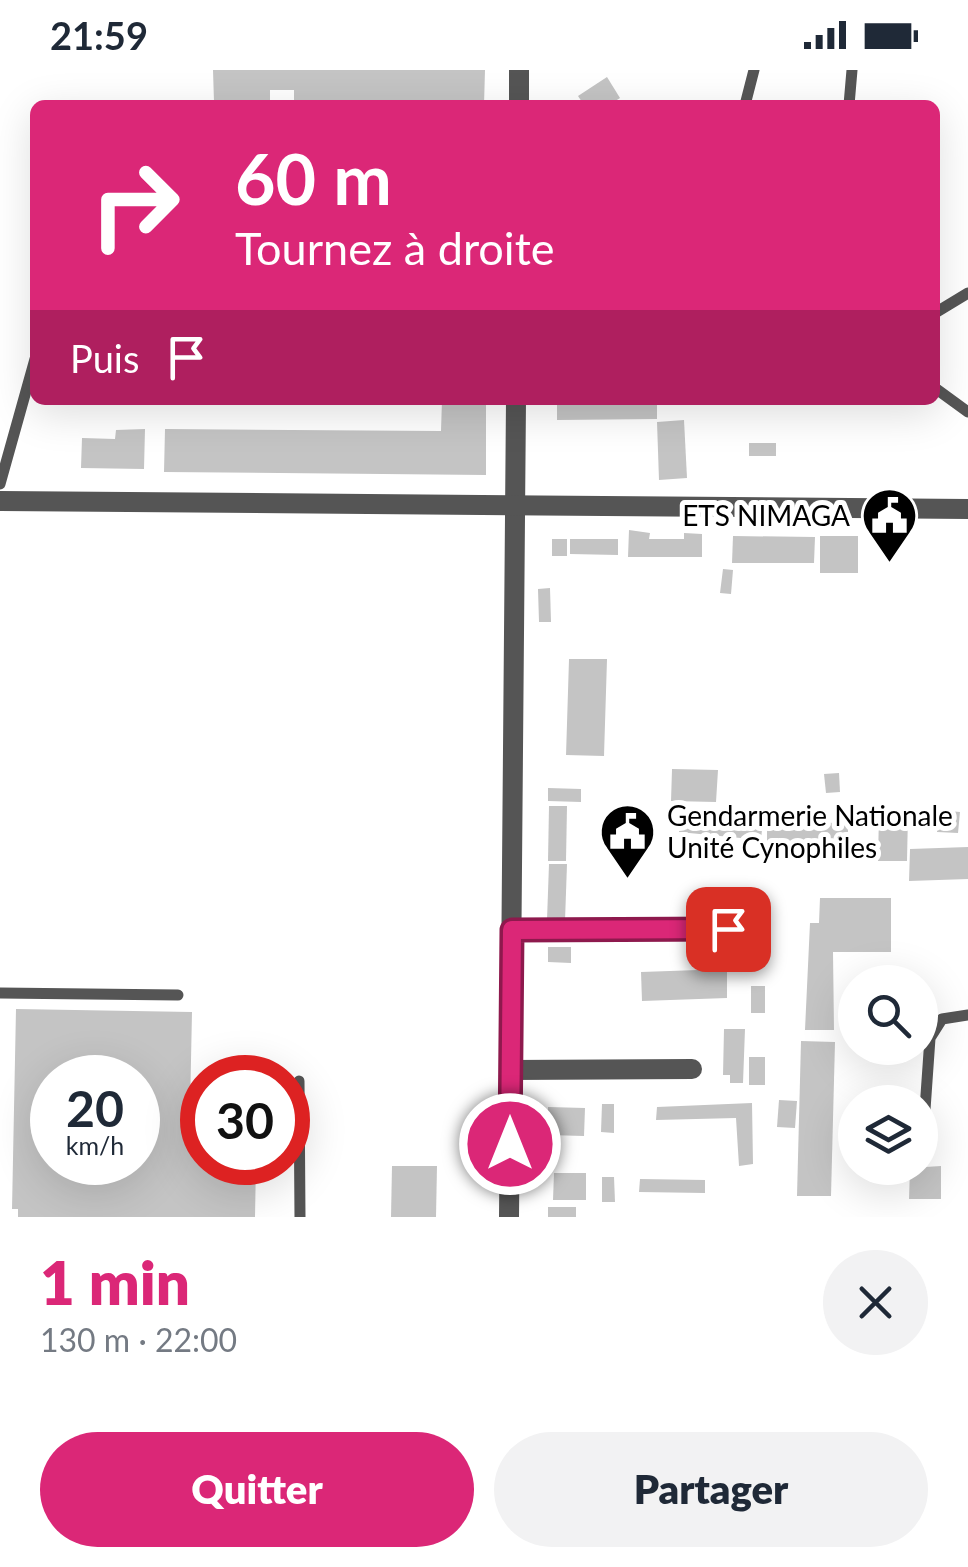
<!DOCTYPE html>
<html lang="fr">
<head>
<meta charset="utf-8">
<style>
  body { margin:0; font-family:Lato,sans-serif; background:#f2f2f3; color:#1f2937; height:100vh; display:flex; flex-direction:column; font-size:38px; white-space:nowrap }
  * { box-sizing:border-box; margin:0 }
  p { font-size:32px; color:#747a83 }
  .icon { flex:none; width:55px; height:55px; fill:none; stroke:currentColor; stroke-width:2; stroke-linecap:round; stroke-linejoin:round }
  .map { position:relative; height:1147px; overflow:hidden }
  .side { display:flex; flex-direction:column; background:#fff; flex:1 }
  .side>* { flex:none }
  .top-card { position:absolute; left:30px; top:30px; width:910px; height:305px; border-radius:15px; box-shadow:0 10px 40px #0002; background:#db2777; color:#fff; overflow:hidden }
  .fabs { position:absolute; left:838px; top:895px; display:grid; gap:20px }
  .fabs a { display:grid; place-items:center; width:100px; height:100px; border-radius:50%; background:#fff; box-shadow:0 10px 40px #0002; font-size:50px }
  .speed { position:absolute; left:30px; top:985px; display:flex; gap:20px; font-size:50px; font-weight:700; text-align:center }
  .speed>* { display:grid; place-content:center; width:130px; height:130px; border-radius:50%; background:#fff; box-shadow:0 10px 40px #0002; line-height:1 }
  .speed small { font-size:25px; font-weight:400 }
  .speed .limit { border:15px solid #d22; background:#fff; color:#111 }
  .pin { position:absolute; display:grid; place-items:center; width:85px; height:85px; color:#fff; margin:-42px; border-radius:20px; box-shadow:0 5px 15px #0006 }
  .me { position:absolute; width:110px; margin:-55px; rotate:0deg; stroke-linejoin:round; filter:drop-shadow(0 0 8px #0008) }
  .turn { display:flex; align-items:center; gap:35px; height:210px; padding:0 40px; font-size:45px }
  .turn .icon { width:130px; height:130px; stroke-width:2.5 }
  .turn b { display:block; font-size:70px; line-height:85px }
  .then { display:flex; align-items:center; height:95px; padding:0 40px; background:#0003; gap:20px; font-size:38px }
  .round { display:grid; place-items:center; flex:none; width:105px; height:105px; border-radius:52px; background:#f2f2f3 }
  .overview { display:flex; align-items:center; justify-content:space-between; height:170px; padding:0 40px }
  h1 { font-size:60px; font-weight:800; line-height:75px; color:#db2777 }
  .action { display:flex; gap:20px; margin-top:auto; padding:20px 40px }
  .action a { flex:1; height:115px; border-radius:60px; background:#db2777; color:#fff; font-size:40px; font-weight:800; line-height:115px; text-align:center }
  .action a+a { background:#f2f2f3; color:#1f2937 }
  .status { display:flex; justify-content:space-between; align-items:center; height:70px; padding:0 50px; background:#fff; direction:ltr }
  .status svg { height:28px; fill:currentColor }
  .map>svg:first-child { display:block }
  .building { fill:#c4c4c4; fill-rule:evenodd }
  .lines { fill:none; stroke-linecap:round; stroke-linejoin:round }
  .service { stroke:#555; stroke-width:11 }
  .minor { stroke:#555; stroke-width:20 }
  .tertiary { stroke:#555; stroke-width:20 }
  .route-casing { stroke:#8e194d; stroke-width:25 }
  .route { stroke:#db2777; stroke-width:18 }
  .labels { text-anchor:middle; stroke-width:10; stroke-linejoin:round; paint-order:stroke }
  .poi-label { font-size:28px; fill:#000; stroke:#fff; text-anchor:end }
</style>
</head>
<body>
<div class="status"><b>21:59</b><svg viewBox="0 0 49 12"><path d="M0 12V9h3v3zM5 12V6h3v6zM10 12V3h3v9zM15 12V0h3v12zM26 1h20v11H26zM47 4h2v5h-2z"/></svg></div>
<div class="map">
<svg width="968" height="1147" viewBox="0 0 968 1147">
  <rect width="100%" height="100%" fill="#fff"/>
  <g class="building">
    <path d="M213,0H485L484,35L294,34V20H270V33L214,32Z"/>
    <path d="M607,7L620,28L609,35H584L578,26Z"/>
    <path d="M442,330H486V405L164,402L165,359L441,361Z"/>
    <path d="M557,330H657V349L557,350Z"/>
    <path d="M684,350L687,408L659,410L657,352Z"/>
    <path d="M145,359L144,399L81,398L82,368L115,369L116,360Z"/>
    <rect x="749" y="373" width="27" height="13"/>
    <path d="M629,460L650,463L649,469H684V463L702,464V487H628Z"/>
    <path d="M733,466L815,467L814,493H732Z"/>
    <rect x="820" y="466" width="38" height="37"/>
    <rect x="552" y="469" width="15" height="17"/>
    <path d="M570,469H618V485L570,484Z"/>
    <path d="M723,499L733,500L731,524L720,523Z"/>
    <path d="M550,518L551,552H539L538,519Z"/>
    <path d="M569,589H607L604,686L566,685Z"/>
    <path d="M672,699L718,700L716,732L671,731Z"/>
    <path d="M839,703L840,722L826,723L824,704Z"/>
    <path d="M548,718L581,719V732L548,731Z"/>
    <path d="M549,736H567L566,791H548Z"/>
    <path d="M681,740L763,749L761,770L679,762Z"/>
    <path d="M938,740L960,742L958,763L937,762Z"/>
    <path d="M879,743L908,744L907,791H878Z"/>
    <path d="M767,752L848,753V778H767Z"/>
    <path d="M968,777V809L909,811L910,779Z"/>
    <path d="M549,794H567L565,851L547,850Z"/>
    <path d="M820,828H891V882H833L834,960H805L810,853H819Z"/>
    <path d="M548,877H571V893L548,892Z"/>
    <path d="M727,899V928L642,931L641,902Z"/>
    <rect x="751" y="916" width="14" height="27"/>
    <path d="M16,939L192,942L190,1039H202V1092H256L255,1147H18V1139H12ZM52,1008H138V1092H52Z"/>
    <path d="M724,959H745L743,1013H730V1005H723Z"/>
    <path d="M801,971L835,972L831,1126H797Z"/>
    <rect x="749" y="987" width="16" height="28"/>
    <path d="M779,1030L797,1031L795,1058L777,1057Z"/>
    <path d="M752,1033L753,1094L739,1096L736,1048L656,1050L657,1037Z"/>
    <path d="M602,1034H614V1063L601,1062Z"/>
    <path d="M548,1037L585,1038L584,1066L548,1065Z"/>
    <path d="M392,1096H437L436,1147H391Z"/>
    <path d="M941,1096V1129H909L910,1098Z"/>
    <path d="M554,1103H586V1130H553Z"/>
    <path d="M602,1107H614L615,1132H602Z"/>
    <path d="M640,1109L705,1110V1123L639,1122Z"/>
    <rect x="548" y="1137" width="28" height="10"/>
  </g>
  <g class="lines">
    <g class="service">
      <path d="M745,35L754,0"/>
      <path d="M849,35L852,0"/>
      <path d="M935,243L968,223"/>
      <path d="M935,318L968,342"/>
      <path d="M0,414L35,289"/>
      <path d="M512,860L764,859"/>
      <path d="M0,923L178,925"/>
      <path d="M299,1011L300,1147"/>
      <path d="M923,1068L930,968L942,949L968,945"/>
    </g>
    <g class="minor">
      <path d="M519,35V0"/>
      <path d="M511,1000L692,999"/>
      <path d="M509,1147L516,330"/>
    </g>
    <path class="tertiary" d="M0,431L968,439"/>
  </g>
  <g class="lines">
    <defs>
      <path id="route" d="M510,1074L512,860L728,859"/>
    </defs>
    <use href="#route" class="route-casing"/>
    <use href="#route" class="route"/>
  </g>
  <defs>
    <symbol id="civic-pin" viewBox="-11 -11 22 30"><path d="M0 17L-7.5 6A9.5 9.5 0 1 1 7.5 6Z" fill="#000" stroke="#fff"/><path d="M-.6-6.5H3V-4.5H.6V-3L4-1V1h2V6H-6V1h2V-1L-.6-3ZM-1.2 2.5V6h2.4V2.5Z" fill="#fff"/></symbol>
  </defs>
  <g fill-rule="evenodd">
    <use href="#civic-pin" x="858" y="414" width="63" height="86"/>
    <use href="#civic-pin" x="596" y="730" width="63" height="86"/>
  </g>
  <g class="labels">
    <g class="poi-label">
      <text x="850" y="456">ETS NIMAGA</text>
      <text x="667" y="756" text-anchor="start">Gendarmerie Nationale<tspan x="667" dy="32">Unité Cynophiles</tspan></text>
    </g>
  </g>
</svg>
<div class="fabs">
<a><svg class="icon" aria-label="search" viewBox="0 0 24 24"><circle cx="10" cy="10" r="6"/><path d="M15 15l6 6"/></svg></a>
<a><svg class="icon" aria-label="layers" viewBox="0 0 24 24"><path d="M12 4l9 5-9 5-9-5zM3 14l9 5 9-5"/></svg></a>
</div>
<div class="speed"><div>20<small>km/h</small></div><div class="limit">30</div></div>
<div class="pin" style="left:728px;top:859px;background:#d93025"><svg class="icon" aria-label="arrive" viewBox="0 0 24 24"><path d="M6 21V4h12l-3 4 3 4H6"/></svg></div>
<svg class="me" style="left:510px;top:1074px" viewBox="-20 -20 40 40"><circle r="17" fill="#db2777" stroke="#fff" stroke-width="3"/><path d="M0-11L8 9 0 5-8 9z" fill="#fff"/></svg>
<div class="top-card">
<div class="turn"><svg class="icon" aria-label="right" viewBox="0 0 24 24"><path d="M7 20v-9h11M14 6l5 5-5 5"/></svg><div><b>60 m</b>Tournez à droite</div></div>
<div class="then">Puis<svg class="icon" aria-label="arrive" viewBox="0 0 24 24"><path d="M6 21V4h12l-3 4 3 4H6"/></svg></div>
</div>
</div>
<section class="side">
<div class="overview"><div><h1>1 min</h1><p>130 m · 22:00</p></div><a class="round"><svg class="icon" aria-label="close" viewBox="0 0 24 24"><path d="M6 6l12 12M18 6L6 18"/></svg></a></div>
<div class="action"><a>Quitter</a><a>Partager</a></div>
</section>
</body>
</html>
